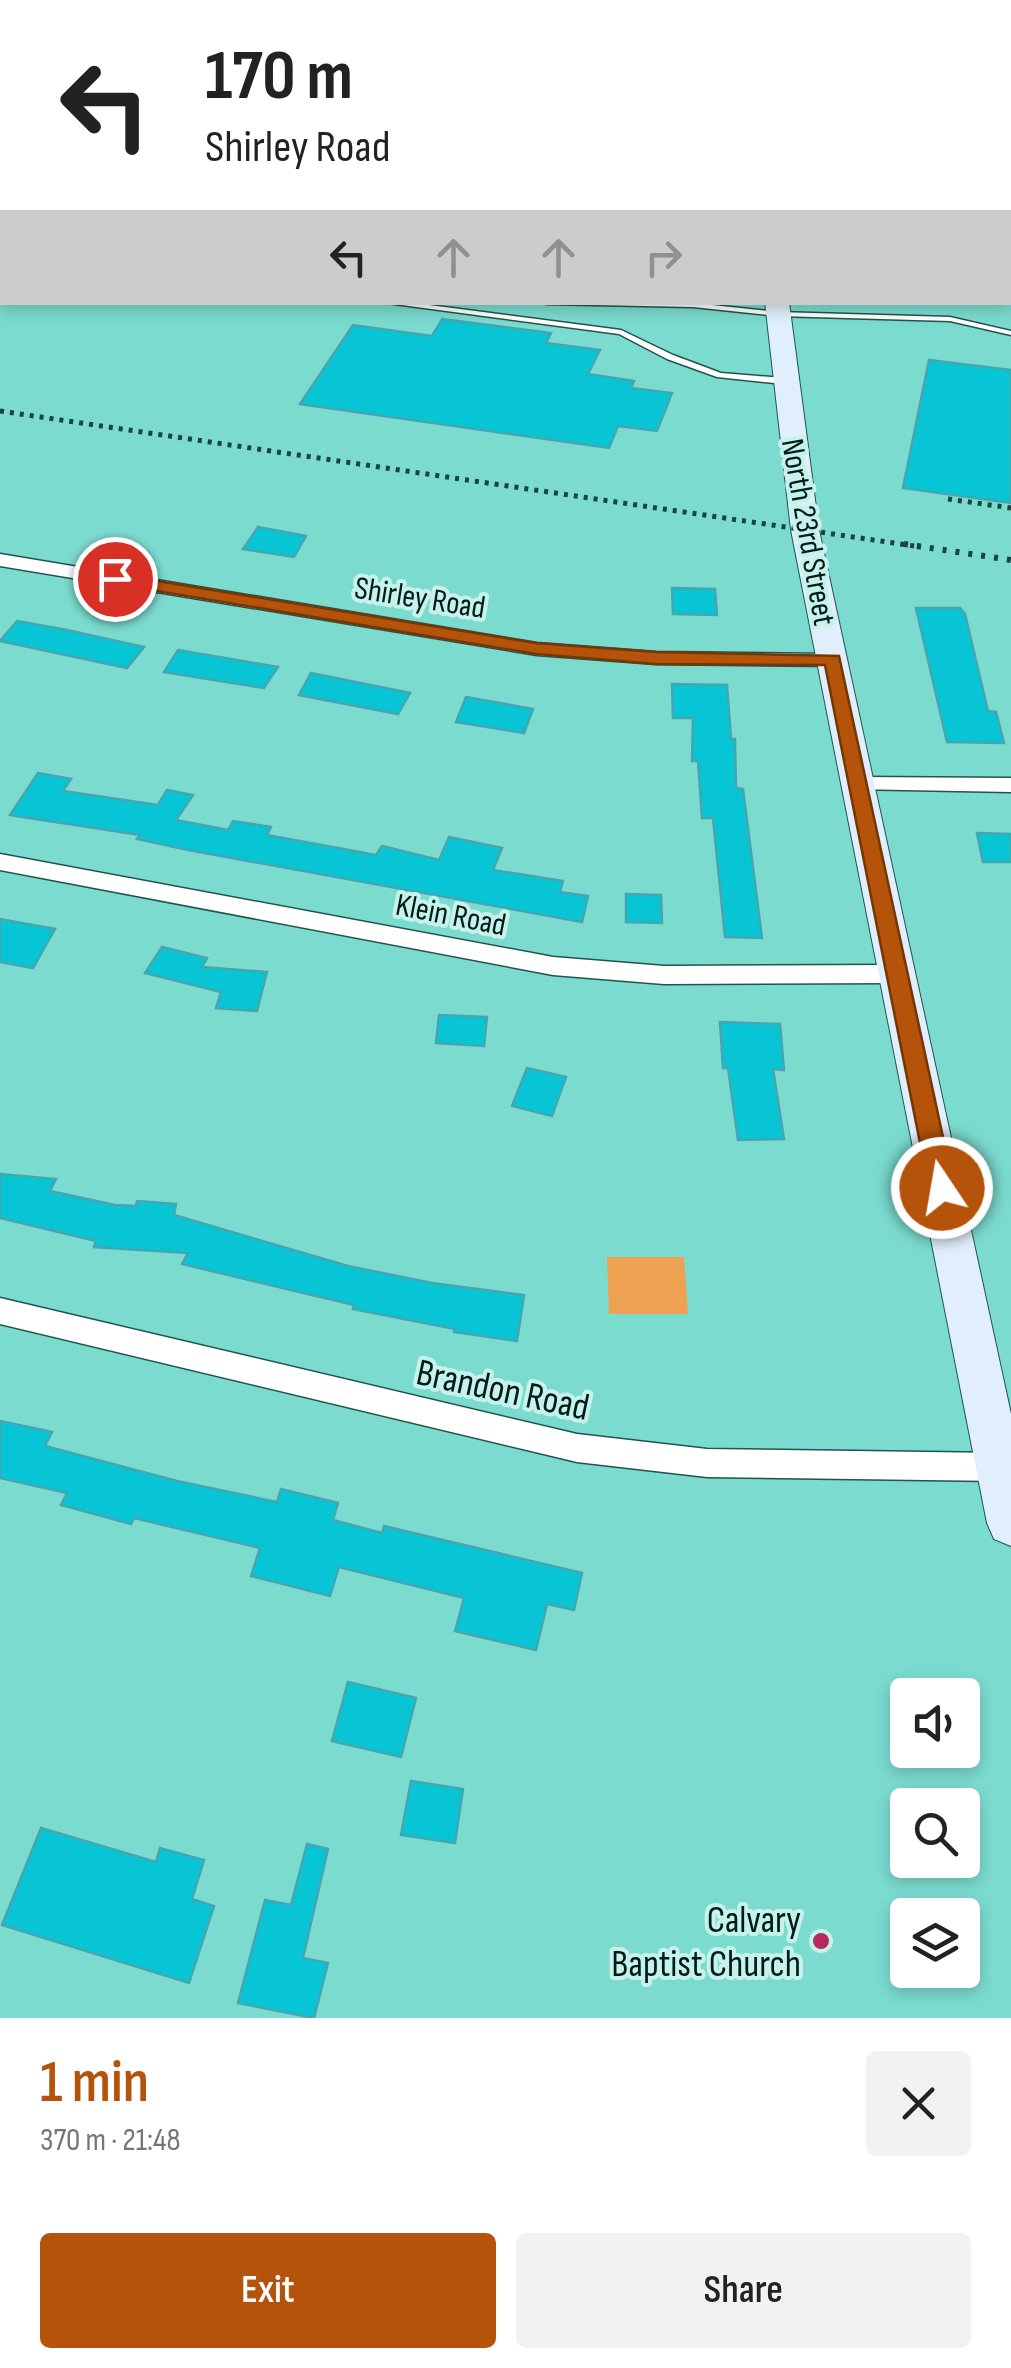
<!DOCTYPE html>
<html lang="en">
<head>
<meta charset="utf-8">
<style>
  body { margin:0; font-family:"Sofia Sans Condensed",sans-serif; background:#f2f2f2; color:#222; height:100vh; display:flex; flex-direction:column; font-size:38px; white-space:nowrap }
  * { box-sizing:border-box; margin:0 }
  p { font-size:32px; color:#767676 }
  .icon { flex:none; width:55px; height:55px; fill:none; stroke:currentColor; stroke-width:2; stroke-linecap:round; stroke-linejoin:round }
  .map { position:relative; height:2018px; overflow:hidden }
  .panel { display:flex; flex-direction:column; background:#fff; flex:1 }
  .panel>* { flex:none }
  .guide { position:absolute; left:0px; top:0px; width:1012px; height:305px; box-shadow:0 5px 15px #0003; background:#fff; color:#222; overflow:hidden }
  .controls { position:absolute; left:890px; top:1678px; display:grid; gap:20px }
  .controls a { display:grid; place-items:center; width:90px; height:90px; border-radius:10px; background:#fff; box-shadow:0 5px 15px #0003; font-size:50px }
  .pin { position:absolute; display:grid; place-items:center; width:85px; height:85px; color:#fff; margin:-42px; border:5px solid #fff; border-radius:50%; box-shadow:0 2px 10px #0007 }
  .me { position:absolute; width:110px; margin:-55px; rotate:348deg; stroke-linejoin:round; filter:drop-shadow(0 0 8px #0008) }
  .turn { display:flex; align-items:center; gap:35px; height:210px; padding:0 40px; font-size:45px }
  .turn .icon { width:130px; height:130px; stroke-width:2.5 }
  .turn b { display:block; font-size:70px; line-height:85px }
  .lanes { display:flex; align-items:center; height:95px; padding:0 40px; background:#0003; justify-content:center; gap:50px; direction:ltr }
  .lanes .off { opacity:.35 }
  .round { display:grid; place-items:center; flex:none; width:105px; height:105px; border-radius:10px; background:#f2f2f2 }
  .overview { display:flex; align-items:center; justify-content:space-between; height:170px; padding:0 40px }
  h1 { font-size:60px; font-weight:600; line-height:75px; color:#b45309 }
  .cta { display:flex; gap:20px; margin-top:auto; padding:20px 40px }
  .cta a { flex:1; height:115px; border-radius:10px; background:#b45309; color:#fff; font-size:40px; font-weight:600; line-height:115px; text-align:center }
  .cta a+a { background:#f2f2f2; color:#222 }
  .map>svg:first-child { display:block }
  .green { fill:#eea251 }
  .building { fill:#08c5d5; stroke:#43a7b2; stroke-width:2.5 }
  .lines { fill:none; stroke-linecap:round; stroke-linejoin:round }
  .lane-casing { stroke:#21544e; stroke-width:3 }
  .street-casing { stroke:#21544e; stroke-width:3 }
  .secondary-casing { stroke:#21544e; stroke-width:2 }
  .lane { fill:#fff; fill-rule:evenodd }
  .street { fill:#fff; fill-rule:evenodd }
  .secondary { fill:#e1effc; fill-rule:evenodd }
  .rail-far1 { stroke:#1a443f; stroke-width:5; stroke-dasharray:4 6; stroke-linecap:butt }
  .rail { stroke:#1a443f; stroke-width:6; stroke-dasharray:4 9; stroke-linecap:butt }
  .route { fill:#b45309; stroke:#753606; stroke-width:2.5 }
  .poi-dot { fill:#b7295c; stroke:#c6f2eb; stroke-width:4 }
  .labels { text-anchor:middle; stroke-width:8; stroke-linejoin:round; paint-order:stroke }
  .street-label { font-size:32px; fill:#001c19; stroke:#c6f2eb }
  .near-street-label { font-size:38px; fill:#001c19; stroke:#c6f2eb }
  .near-poi-label { font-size:38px; fill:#001c19; stroke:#c6f2eb; text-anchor:end }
</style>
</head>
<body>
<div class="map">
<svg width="1011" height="2018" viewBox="0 0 1011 2018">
  <rect width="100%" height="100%" fill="#7bdbcf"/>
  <path class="green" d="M607,1257H684L688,1314H609Z"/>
  <g class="building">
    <path d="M442,319L551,333L546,343L600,350L588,374L634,381L631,388L672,393L657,431L618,426L609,448L300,404L353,325L432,336Z"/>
    <path d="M929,360L1011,370V503L903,488Z"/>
    <path d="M258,527L306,536L294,557L243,549Z"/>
    <path d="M672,588L715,589L717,615L673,614Z"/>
    <path d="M916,608H960L965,614L988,711L996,712L1004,743L947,742Z"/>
    <path d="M17,621L67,630L144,647L127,668L0,641Z"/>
    <path d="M178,650L278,667L264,688L164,672Z"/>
    <path d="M311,673L410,693L398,714L299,695Z"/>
    <path d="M672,684L727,685L731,739H735L736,788L743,789L762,938L725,937L713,818H702L698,761H692L693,718H673Z"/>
    <path d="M466,697L533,709L524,733L456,722Z"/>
    <path d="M38,773L71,779L63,791L158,805L167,790L193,795L176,820L228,830L233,821L271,827L267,835L376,855L382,846L439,860L449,837L502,848L493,870L563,881L560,892L588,896L582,922L188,850L137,839L140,835L10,815Z"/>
    <path d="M977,833L1011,834V862H983Z"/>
    <path d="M626,894L661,895L662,923L626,922Z"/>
    <path d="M0,919L55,929L33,968L0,962Z"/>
    <path d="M162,947L207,958L202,967L267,972L257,1011L216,1008L221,992L145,973Z"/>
    <path d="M439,1015L487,1017L484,1046L436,1043Z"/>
    <path d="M720,1022L780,1024L784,1070L773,1069L784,1139L738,1140L728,1068H723Z"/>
    <path d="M527,1068L566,1077L552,1116L512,1106Z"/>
    <path d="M0,1174L56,1179L50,1191L115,1205L136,1206L137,1201L176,1204L174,1215L348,1266L432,1283L524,1295L517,1341L454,1332L455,1329L353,1309L354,1305L182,1264L188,1253L94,1247L96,1241L0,1218Z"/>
    <path d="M0,1421L52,1432L45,1446L177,1481L277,1502L281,1489L338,1503L333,1520L382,1533L384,1526L582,1573L574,1610L547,1604L536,1650L455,1631L464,1598L339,1567L330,1596L251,1576L260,1548L134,1518L131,1524L61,1505L67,1493L0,1478Z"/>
    <path d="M348,1682L416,1698L401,1757L332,1741Z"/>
    <path d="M411,1781L463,1789L455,1843L401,1835Z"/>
    <path d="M41,1828L156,1862L160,1848L204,1860L192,1899L214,1906L189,1983L2,1925Z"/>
    <path d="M307,1844L328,1849L303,1958L328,1963L314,2018L238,2003L265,1900L291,1905Z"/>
  </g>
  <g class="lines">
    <defs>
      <g id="lane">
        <path d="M128,0H136L133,2H126Z"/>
        <rect x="707" y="0" width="6" height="2"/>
        <path d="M810,0H816L817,2H811Z"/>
        <rect x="1010" y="20" width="1" height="4"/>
        <rect x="1010" y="32" width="1" height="4"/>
        <rect x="1010" y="71" width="1" height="4"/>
        <rect x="1010" y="101" width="1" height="4"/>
        <rect x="1010" y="168" width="1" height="4"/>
        <rect x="0" y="184" width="2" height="5"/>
        <rect x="1010" y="214" width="1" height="4"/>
        <path d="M379,302H406L621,330L673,355L721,373L784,378L788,381L784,384L717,377L667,359L619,334Z"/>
        <path d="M542,302L693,303L778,312L950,317L1011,331V335L950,321L778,316L693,307L546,304Z"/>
      </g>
      <g id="street">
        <rect x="1010" y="83" width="1" height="8"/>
        <path d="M0,554L537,643L656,652L833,654L843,660L833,666L656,664L537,655L0,566Z"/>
        <path d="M860,777L1011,778V792L852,789L849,784L852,779Z"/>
        <path d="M0,854L553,957L664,966L896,965L905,968L908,974L905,980L896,983L664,984L553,975L0,870Z"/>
        <path d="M0,1298L577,1434L707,1449L1000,1453L1011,1457V1477L1000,1481L707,1477L577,1462L0,1324Z"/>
      </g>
      <g id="secondary">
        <rect x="748" y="0" width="18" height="2"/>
        <path d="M765,302H789L819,530L1011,1414V1546L994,1539L987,1523L791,530Z"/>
      </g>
    </defs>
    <use href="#lane" class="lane-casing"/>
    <use href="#street" class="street-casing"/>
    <use href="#secondary" class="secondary-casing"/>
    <use href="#lane" class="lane"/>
    <use href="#street" class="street"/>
    <use href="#secondary" class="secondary"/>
    <g class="rail-far1">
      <path d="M0,411L921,547"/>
      <path d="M948,499L1011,508"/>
    </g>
    <path class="rail" d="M904,544L1011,560"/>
  </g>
  <path class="route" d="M115,574L536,643L656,652L839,656L954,1188L950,1196L942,1199L933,1196L929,1188L825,665L656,664L536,654L109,583L106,579Z"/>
  <circle class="poi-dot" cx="821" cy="1941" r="10"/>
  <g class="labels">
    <g class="street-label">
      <text transform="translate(809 532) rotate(80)" y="11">North 23rd Street</text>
      <text transform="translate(420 597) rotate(9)" y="11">Shirley Road</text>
      <text transform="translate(451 914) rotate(11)" y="11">Klein Road</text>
    </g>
    <g class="near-street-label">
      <text transform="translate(503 1389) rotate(12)" y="13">Brandon Road</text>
    </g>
    <g class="near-poi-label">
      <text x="801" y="1932">Calvary<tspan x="801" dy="44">Baptist Church</tspan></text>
    </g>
  </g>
</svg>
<div class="controls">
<a><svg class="icon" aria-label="sound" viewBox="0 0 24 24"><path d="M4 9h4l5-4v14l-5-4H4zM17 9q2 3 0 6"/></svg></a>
<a><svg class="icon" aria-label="search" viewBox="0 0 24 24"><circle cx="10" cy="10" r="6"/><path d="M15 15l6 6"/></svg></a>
<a><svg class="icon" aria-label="layers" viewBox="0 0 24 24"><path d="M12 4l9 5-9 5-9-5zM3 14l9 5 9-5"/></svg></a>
</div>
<div class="pin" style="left:115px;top:579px;background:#d93025"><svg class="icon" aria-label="arrive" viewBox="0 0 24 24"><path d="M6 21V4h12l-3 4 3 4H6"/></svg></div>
<svg class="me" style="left:942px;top:1188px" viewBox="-20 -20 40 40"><circle r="17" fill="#b45309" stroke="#fff" stroke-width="3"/><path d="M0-11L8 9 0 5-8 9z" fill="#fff"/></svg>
<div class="guide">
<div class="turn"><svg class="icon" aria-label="left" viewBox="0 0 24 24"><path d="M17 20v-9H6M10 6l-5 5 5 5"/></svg><div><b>170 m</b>Shirley Road</div></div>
<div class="lanes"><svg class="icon" aria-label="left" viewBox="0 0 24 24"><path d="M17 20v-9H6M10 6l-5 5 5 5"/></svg><svg class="icon off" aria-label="ahead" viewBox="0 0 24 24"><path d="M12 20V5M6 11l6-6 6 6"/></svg><svg class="icon off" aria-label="ahead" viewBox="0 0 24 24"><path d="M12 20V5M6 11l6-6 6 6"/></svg><svg class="icon off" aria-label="right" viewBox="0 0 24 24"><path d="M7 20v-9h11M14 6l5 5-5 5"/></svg></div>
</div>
</div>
<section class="panel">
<div class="overview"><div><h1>1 min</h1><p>370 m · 21:48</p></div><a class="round"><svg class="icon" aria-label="close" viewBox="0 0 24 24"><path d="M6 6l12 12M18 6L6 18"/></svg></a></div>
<div class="cta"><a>Exit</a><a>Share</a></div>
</section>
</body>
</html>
